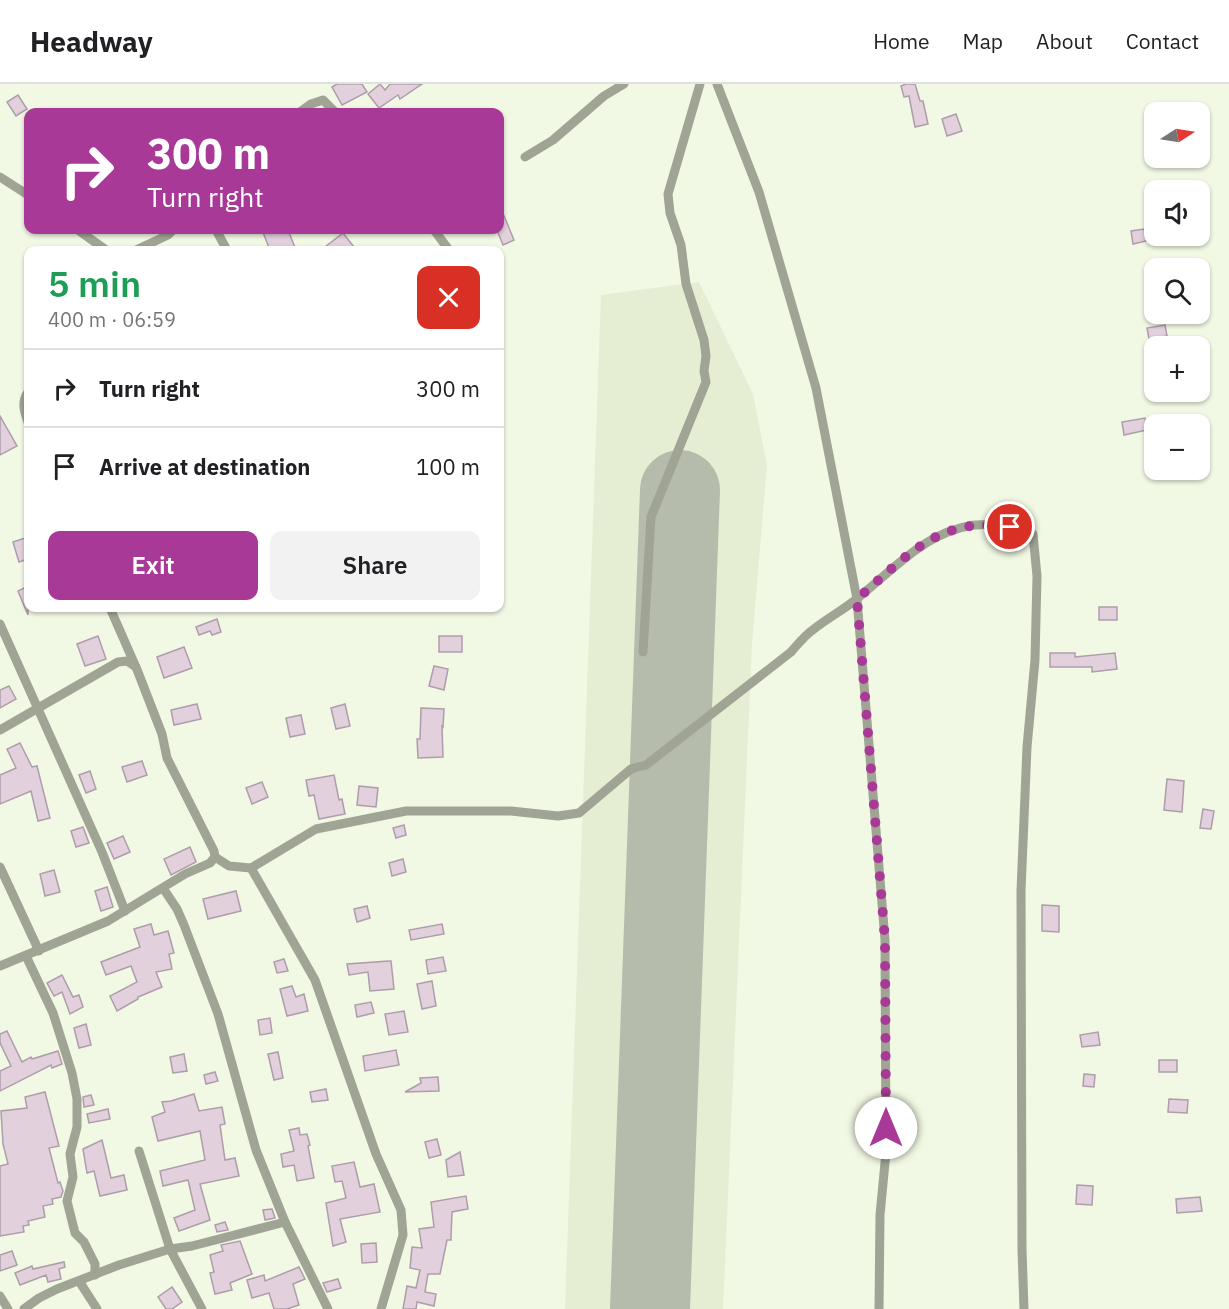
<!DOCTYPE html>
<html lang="en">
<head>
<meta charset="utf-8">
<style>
  body { margin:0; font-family:"IBM Plex Sans",sans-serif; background:#f2f2f2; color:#202124; height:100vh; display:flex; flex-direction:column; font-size:22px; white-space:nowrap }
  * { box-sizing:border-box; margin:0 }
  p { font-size:20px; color:#757577 }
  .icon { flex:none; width:33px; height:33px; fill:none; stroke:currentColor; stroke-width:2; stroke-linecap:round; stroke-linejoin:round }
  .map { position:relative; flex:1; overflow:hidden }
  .drawer { position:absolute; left:24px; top:162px; width:480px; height:366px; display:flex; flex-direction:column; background:#fff; border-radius:12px; box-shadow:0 2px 4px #0004 }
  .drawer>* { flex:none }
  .banner { position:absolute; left:24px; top:24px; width:480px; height:126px; border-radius:12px; box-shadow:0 2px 4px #0004; background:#a93996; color:#fff; overflow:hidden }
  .needle { width:39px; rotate:78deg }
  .fabs { position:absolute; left:1144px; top:18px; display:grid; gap:12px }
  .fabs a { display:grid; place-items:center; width:66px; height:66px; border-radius:12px; background:#fff; box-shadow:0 2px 4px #0004; font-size:30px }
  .pin { position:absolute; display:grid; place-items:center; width:51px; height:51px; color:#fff; margin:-26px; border:3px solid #fff; border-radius:50%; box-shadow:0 2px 6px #0007 }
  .me { position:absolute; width:66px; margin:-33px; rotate:0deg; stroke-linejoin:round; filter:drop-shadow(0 0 4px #0008) }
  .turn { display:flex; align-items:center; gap:21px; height:126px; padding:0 24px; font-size:27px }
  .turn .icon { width:78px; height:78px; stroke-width:2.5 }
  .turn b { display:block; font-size:42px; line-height:51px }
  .round { display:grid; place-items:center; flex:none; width:63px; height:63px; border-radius:12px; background:#f2f2f2 }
  .head { display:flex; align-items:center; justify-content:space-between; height:102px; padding:0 24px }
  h1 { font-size:36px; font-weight:600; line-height:45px; color:#1e9e55 }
  .primary-button { display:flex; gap:12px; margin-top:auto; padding:12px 24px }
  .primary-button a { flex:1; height:69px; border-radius:12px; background:#a93996; color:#fff; font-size:24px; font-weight:600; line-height:69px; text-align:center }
  .primary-button a+a { background:#f2f2f2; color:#202124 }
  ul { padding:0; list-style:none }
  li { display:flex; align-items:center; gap:18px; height:78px; padding:0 24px; border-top:2px solid #e0e0e0 }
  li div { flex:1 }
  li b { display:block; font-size:22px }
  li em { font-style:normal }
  header { display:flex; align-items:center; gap:36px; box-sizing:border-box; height:84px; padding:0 30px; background:#fff; border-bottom:2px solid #e0e0e0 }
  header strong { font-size:28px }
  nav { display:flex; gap:33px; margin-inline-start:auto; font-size:21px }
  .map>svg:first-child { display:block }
  .built { fill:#e5eed3 }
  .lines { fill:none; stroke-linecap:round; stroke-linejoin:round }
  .runway { stroke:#b6bcab; stroke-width:80 }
  .building { fill:#e2d0dd; stroke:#ae9daa; stroke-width:1.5 }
  .street { stroke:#9fa494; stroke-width:9 }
  .route { stroke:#a93996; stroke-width:10; stroke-dasharray:0 18 }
</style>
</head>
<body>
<header>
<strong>Headway</strong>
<nav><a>Home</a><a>Map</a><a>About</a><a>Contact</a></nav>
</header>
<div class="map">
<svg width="1229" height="1225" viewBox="0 0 1229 1225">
  <rect width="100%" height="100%" fill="#f1f8e4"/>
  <path class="built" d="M699,198L753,310L767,381L752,559L723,1225H565L601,211Z"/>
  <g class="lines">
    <path class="runway" d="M650,1225L680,406"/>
  </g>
  <g class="building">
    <path d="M337,0H362L367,8L342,21L332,3Z"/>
    <path d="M380,0L385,6L390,0H422L400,15L398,11L379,24L368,10Z"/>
    <path d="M906,0H915L920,17H923L928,40L915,43L909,12L904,13L901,2Z"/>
    <path d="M18,11L27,25L16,32L7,18Z"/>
    <path d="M956,30L962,47L947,52L942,35Z"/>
    <path d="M500,122L514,156L503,161L497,146H500Z"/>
    <path d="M1144,145L1146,157L1133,160L1131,147Z"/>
    <path d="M262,146H288L296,166H270Z"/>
    <path d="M343,149L354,163L349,166H321Z"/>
    <path d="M1165,241L1167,252L1149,255L1147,244Z"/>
    <path d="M0,332L17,362L0,371Z"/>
    <path d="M1145,334L1147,346L1124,351L1122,338Z"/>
    <path d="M28,453V475L19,478L13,458Z"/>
    <path d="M28,502V531L18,507Z"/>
    <rect x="1099" y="523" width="18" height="13"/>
    <path d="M217,535L221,548L212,551L210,547L199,551L196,543Z"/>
    <path d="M98,552L106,575L85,582L77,560Z"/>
    <rect x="439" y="552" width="23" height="16"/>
    <path d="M184,563L192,584L164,594L157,573Z"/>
    <path d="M1050,569H1075V573L1115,569L1117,585L1092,588V583H1050Z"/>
    <path d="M434,582L448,585L444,606L429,602Z"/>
    <path d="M9,602L16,615L0,624V606Z"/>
    <path d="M197,620L201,635L174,641L171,626Z"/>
    <path d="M345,620L350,642L336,645L331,624Z"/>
    <path d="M421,624L444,625L443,643L442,642L443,673L418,674L417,655H420Z"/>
    <path d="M301,631L305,650L290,653L286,634Z"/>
    <path d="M20,659L32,683L37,682L50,734L38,737L31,707L0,720V691L16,684L7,665Z"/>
    <path d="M142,677L147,691L127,698L122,683Z"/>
    <path d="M90,687L96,705L86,709L79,691Z"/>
    <path d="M334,691L339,716L342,715L345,730L319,735L314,711L309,712L306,696Z"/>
    <path d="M1167,695L1184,697L1182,728L1164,726Z"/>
    <path d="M262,698L268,713L252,720L246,704Z"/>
    <path d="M359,702L378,704L376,723L357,721Z"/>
    <path d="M1203,725L1214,727L1211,745L1200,744Z"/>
    <path d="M404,741L406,751L396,754L393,744Z"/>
    <path d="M83,743L89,759L76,763L71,747Z"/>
    <path d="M123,752L130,768L114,775L107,759Z"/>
    <path d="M190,763L196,778L171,791L164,775Z"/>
    <path d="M403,775L406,788L392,792L389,779Z"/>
    <path d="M54,786L60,808L45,812L40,790Z"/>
    <path d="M107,803L113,823L101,827L95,807Z"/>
    <path d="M236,807L241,827L208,835L203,815Z"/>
    <path d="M1042,821L1059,822V848L1042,847Z"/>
    <path d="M367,822L370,834L357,838L354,825Z"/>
    <path d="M151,840L154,851L168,847L174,869L169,870L172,885L156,888L162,903L138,913V915L117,927L110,912L137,898L131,882L106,891L101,878L140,863L134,845Z"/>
    <path d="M442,840L444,850L411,856L409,846Z"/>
    <path d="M443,873L446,887L428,890L426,876Z"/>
    <path d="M284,875L288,887L277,889L274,878Z"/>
    <path d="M389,877H391L394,905L370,907L368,888L349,891L347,880Z"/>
    <path d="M62,891L73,913L79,911L83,923L70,930L62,908L54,912L47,899Z"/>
    <path d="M432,897L436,922L422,925L417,900Z"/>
    <path d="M292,902L296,913L304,910L308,927L287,932L280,905Z"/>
    <path d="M371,918L374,929L357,933L355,921Z"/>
    <path d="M404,927L408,948L389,951L385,930Z"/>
    <path d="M270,934L272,949L260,951L258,936Z"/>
    <path d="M86,940L91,961L79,964L74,944Z"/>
    <path d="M7,947L22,978L31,973L32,975L58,967L62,980L52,984L51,981L0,1007V987L11,982L0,959V950Z"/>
    <path d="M1098,948L1100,961L1082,963L1080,951Z"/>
    <path d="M396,966L399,981L365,987L363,972Z"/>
    <path d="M278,968L283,994L274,996L268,970Z"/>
    <path d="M184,970L187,987L173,989L170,973Z"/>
    <rect x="1159" y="976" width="18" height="12"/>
    <path d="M215,988L218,997L206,1000L204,991Z"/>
    <path d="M1084,990L1095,991L1094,1003L1083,1002Z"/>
    <path d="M438,993L439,1007L405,1008L421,999L420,994Z"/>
    <path d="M326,1005L328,1016L312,1018L310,1008Z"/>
    <path d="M45,1008L59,1062L49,1064L58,1099L60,1098L63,1107L61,1113L52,1115L53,1120L43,1122L45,1133L28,1137L29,1141L23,1142L24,1148L0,1152V1082L8,1080L3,1060L1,1027L27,1024L25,1013Z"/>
    <path d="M194,1010L199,1027L222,1023L225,1040L220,1041L225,1076L235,1074L239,1092L200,1100L210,1136L179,1147L174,1134L195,1126L188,1096L163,1102L160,1087L205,1076L200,1047L158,1057L152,1033L165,1028L162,1018L171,1017Z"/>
    <path d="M91,1011L94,1021L84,1023L83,1013Z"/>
    <path d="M1169,1015L1188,1016L1187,1029L1168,1028Z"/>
    <path d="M108,1025L110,1035L89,1039L87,1030Z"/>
    <path d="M299,1044L300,1051L307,1050L310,1061L308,1062L314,1094L297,1097L294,1081L283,1083L281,1070L294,1067L289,1046Z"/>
    <path d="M437,1055L441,1071L429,1074L425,1058Z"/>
    <path d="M102,1056L111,1094L124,1091L127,1106L100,1112L94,1087L87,1089L83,1065Z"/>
    <path d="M460,1068L464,1091L448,1093L446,1076Z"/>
    <path d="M354,1078L360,1103L374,1100L380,1128L340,1135L346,1158L333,1162L326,1119L346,1114L342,1097L335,1098L332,1082Z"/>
    <path d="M1077,1101L1093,1102L1092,1121L1076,1120Z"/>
    <path d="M466,1112L468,1125L452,1128L451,1153V1156H447L440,1190H428L425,1208L436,1210L434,1222L417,1218L416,1225H403L407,1202L416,1204L420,1186L410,1184L412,1163L422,1164L419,1145L434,1143L431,1118Z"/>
    <path d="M1200,1113L1202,1127L1177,1129L1176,1115Z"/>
    <path d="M272,1125L275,1134L265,1136L263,1126Z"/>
    <path d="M225,1138L228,1146L217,1148L215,1141Z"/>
    <path d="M240,1157L252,1190L230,1199L232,1206L215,1210L210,1189L214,1188L210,1171L223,1167L221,1161Z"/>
    <path d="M376,1159L377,1178L362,1179L361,1160Z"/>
    <path d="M12,1167L17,1181L0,1187V1171Z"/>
    <path d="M64,1178L65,1183L59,1185L61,1195L48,1198L46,1191L20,1201L15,1189L32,1182L33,1185Z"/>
    <path d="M299,1183L305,1195L293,1200L299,1221L287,1225H274L269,1209L252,1214L247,1196L264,1191L265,1197Z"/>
    <path d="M338,1195L341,1204L327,1208L323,1199Z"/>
    <path d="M172,1203L182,1218L172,1225H166L158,1213Z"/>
  </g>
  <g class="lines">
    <g class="street">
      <path d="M717,0L759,108L816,304L857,515L885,856L886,1068L880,1131L879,1225"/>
      <path d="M300,28L311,20L323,16L335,28"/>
      <path d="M525,73L553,56L604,12L624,0"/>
      <path d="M0,93L28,111"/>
      <path d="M78,146L106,166"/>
      <path d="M216,146L227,166"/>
      <path d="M434,146L449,166"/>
      <path d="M136,166L168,151L173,146"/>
      <path d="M28,308C21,318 24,327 28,338"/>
      <path d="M110,524L135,581"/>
      <path d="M0,540L102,768L125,827"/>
      <path d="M643,568L651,433L706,298L704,287L706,272L704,256L686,200L681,161L670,129L668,110L700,0"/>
      <path d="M0,646L118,578L127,577L136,583L162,650L167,674L214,767L215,773L210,779L185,790L108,837L0,882"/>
      <path d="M215,773L229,782L251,784L316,745L406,727H511L558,732L579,729L631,685L646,681L791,568C798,560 805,551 814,545C828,534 845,525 859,513C901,479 942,431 1002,442C1013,443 1023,445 1033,450L1037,492L1035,576L1027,663L1021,807L1022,1166L1024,1225"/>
      <path d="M0,783L39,867"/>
      <path d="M251,784L315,896L376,1070L401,1126L403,1151L381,1225"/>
      <path d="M26,872L53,929L72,989L77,1015V1043L70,1070L73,1093L67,1117L75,1149L84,1158L95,1180V1191"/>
      <path d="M139,1067L170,1165L202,1225"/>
      <path d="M285,1138L328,1225"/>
      <path d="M79,1197L97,1225"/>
      <path d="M0,1212L8,1225"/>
      <path d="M24,1225L39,1214L57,1205L119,1181L170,1165L192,1162L285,1138L256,1066L218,930L184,841L177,825L163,804"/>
    </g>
  </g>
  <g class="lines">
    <path class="route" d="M886,1044L885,856L857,515C906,473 940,431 1010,443"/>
  </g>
</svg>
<div class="fabs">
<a><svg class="needle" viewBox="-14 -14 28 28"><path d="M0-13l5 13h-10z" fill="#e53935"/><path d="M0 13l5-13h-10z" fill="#757577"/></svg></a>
<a><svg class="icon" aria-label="sound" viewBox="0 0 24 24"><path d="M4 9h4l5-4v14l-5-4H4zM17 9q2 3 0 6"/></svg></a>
<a><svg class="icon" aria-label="search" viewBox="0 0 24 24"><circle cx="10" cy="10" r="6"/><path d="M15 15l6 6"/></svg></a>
<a>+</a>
<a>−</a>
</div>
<div class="pin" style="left:1010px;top:443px;background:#d93025"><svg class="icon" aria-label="arrive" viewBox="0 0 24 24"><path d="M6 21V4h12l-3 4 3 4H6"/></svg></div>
<svg class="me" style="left:886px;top:1044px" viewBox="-20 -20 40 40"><circle r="19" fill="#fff"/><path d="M0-13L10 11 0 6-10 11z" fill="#a93996"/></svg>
<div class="banner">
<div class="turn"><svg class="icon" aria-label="right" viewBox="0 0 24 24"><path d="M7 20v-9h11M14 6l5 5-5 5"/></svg><div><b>300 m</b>Turn right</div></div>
</div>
<section class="drawer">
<div class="head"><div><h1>5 min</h1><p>400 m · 06:59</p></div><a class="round" style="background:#d93025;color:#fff"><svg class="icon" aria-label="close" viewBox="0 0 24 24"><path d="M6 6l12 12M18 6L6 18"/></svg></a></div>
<ul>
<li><svg class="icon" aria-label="right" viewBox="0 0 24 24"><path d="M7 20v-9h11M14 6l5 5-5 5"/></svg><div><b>Turn right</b></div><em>300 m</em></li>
<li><svg class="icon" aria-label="arrive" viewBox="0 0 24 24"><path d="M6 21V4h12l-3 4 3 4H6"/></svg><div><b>Arrive at destination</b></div><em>100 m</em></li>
</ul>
<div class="primary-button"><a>Exit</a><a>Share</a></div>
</section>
</div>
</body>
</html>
